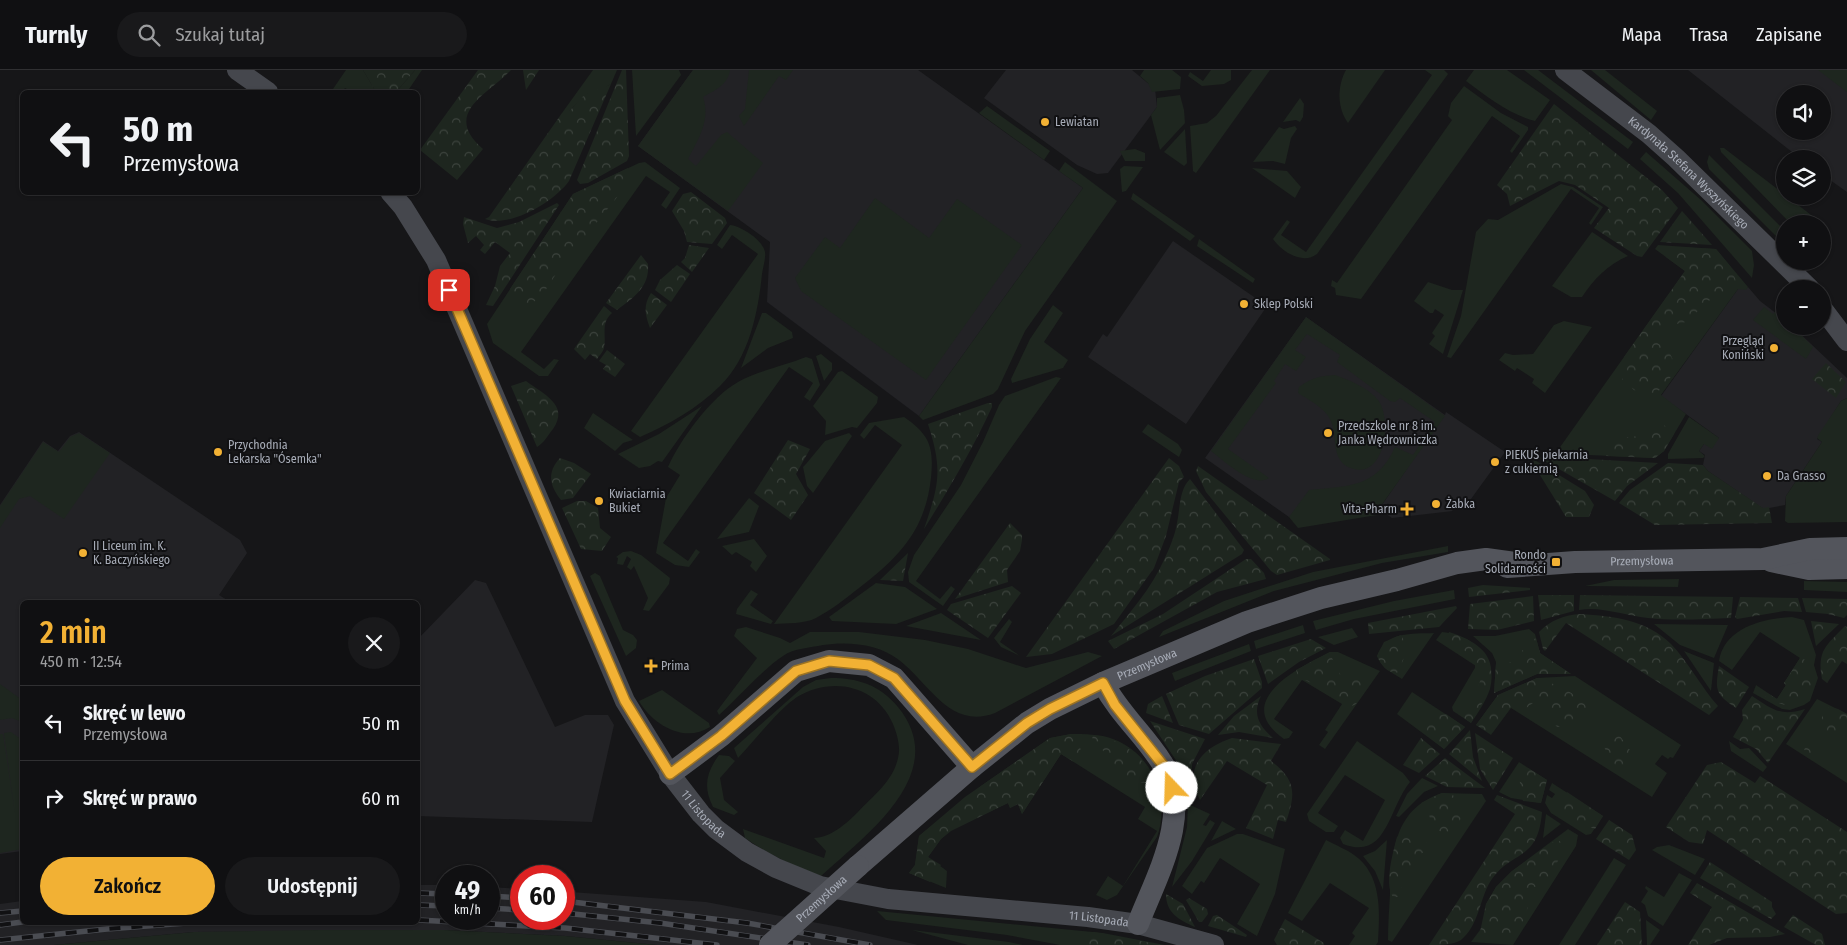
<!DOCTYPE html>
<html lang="pl">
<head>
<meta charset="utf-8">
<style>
  body { margin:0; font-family:"Fira Sans Condensed",sans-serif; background:#19191b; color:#f1f3f6; height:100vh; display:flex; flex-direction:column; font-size:19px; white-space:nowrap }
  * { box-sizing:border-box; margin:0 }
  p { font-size:16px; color:#9c9d9f }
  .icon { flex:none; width:28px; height:28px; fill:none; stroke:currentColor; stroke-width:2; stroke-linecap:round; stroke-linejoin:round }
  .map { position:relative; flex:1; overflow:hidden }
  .drawer { position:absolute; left:20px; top:530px; width:400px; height:325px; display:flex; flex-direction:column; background:#101012; border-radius:8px; box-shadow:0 1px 4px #0004,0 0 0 1px #303032 }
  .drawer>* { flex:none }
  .hud { position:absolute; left:20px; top:20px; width:400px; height:105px; border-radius:8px; box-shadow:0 1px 4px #0004,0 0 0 1px #303032; background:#101012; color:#f1f3f6; overflow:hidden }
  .buttons { position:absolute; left:1776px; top:15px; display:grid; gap:10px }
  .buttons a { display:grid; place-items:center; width:55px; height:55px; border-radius:50%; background:#101012; box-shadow:0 1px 4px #0004,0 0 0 1px #303032; font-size:25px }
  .speed { position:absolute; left:435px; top:795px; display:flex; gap:10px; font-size:25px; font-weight:700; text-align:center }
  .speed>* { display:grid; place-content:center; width:65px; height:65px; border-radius:50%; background:#101012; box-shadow:0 1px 4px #0004,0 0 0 1px #303032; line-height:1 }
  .speed small { font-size:12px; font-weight:400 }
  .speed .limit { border:8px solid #d22; background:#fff; color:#111 }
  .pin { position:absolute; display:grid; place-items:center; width:42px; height:42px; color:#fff; margin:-21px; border-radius:10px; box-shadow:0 2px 8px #0006 }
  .me { position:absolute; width:55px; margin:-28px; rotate:339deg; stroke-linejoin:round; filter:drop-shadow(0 0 4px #0008) }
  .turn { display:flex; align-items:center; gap:18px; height:105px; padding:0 20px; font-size:22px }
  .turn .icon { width:65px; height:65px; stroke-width:2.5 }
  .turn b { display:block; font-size:35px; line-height:42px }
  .round { display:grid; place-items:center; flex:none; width:52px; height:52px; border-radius:26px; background:#19191b }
  .head { display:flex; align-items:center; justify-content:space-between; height:85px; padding:0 20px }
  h1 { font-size:30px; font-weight:600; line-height:38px; color:#f2b134 }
  .action { display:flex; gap:10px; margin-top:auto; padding:10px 20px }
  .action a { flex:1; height:58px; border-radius:30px; background:#f2b134; color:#111; font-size:20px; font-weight:600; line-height:58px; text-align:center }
  .action a+a { background:#19191b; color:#f1f3f6 }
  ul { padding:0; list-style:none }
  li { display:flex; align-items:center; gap:15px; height:75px; padding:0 20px; border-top:1px solid #303032 }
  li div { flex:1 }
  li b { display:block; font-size:19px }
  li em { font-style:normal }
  header { display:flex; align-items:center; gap:30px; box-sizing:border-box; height:70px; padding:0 25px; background:#101012; border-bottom:1px solid #303032 }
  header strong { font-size:24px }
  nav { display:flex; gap:28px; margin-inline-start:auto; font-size:18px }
  .search { width:350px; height:45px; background:#19191b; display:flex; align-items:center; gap:12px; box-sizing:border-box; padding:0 18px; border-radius:28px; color:#9c9d9f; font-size:19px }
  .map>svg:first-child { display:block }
  .built { fill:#222225; fill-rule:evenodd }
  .green { fill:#1e261f }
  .forest { fill:url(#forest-crowns) }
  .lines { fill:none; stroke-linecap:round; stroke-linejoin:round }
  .secondary { stroke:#45474d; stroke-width:20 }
  .primary { stroke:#53555c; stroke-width:22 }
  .rail-casing { stroke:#4a4c52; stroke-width:5.5 }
  .rail { stroke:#111113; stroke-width:4; stroke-dasharray:11; stroke-linecap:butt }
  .primary-bridge { stroke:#53555c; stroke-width:22 }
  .route-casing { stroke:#9d7322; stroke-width:12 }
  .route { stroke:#f2b134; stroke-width:9 }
  .poi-dot { fill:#f2b134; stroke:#111113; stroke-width:2 }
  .labels { text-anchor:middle; stroke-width:4; stroke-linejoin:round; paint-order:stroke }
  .poi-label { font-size:12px; fill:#a8adb8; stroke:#111113; text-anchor:start }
  .street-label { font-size:12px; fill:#a8adb8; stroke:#111113 }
</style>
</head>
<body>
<header>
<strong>Turnly</strong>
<div class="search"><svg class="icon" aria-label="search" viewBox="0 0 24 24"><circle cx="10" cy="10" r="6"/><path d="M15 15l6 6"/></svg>Szukaj tutaj</div>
<nav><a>Mapa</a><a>Trasa</a><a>Zapisane</a></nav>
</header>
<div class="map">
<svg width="1847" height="875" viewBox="0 0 1847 875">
  <defs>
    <pattern id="forest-crowns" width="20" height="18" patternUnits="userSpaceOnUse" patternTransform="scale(1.25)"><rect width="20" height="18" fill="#1e261f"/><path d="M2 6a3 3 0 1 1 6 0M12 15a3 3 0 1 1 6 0" fill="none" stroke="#3c433d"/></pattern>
  </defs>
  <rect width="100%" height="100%" fill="#161618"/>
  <g class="built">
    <path d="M693,0H918L1083,118L919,346L767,232L770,172L638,76Z"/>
    <path d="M1006,0H1132L1155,19L1157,37L1108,103L1097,104L1077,95L984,28Z"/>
    <path d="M1688,0H1847V122L1823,105L1822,89H1801ZM1785,24H1822V61H1785Z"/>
    <path d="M1173,171L1267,236L1186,354L1088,287L1103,264L1107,267Z"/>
    <path d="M1748,217L1760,231L1785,250V256H1792L1847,308V328L1841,331L1817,369L1822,372L1786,426L1785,435L1764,439L1708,401L1703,395L1705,385L1699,381L1704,374L1719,368L1661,326L1738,219H1746Z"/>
    <path d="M1306,247L1445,345L1446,342L1505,382L1463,440L1451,432L1448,437L1453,441L1392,448L1379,439L1408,397L1375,434L1289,447L1205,388Z"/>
    <path d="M79,362L240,470L247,483L219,525L230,532H22V781L0,784V435L43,371L58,381L70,366Z"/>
    <path d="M475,510L486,513L555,657L585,645H608L614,655L592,752L418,746V569Z"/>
    <path d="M418,815H446V849H489V817L521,819V849H564V822H571L706,832L839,857L918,875H657L565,866L444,860L194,862L54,875H0V834L22,831V852H418Z"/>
  </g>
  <g class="green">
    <path d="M346,0H363L376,22H352L345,18L342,22L333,19Z"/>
    <path d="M415,0H422L407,22H396Z"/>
    <path d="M593,0H617L611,14L600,21L587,24L567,43H562Z"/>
    <path d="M632,0H679L681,5L636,66Z"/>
    <path d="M693,0H730C728,15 715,20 703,27C711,50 698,70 688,89L696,96L721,65L727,62L763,93L728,141L638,76Z"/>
    <path d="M749,0H793L786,10L779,6L744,56L739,46L745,39Z"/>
    <path d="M1144,0H1172L1181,7L1180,19L1152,22L1148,13L1140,6Z"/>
    <path d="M1211,0H1231V10L1224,14L1202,16L1188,6L1190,2L1203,11Z"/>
    <path d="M1252,0H1270L1196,103L1193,101L1190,56L1207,53L1216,46Z"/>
    <path d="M1346,0H1385L1348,53C1337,38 1337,16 1346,0Z"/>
    <path d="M1425,0H1444L1448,4L1317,184C1303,195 1282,182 1273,169L1287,150L1290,152L1281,165L1306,182L1432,5Z"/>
    <path d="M1474,0H1507L1550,30L1535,51C1509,44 1487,27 1466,11Z"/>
    <path d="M1524,0H1538L1633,72L1628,79Z"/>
    <path d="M1591,0H1605L1657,41L1651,50Z"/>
    <path d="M1818,0H1847V22Z"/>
    <path d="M1464,16L1501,43L1528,57V60L1512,83L1510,81L1520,66L1492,46L1361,229L1336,225L1335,218L1331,216L1332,210L1337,213L1452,50L1448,46L1451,33Z"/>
    <path d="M1180,25L1184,40L1185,53L1160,80L1151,45L1157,37V28Z"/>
    <path d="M1300,28L1304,34L1303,47L1300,52L1296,50L1283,52Z"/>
    <path d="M987,36L1050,81L1044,90L979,43Z"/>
    <path d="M1295,56L1297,59L1291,68L1285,94L1273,91L1253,92L1279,57L1284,59Z"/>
    <path d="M1185,59L1187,93L1184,96L1164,82Z"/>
    <path d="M1720,78H1724L1815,148L1817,154H1791L1721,82Z"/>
    <path d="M1135,79L1145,83V91H1125L1120,81Z"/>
    <path d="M1646,82L1701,130L1752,181L1754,195L1752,208L1678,123L1640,89Z"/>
    <path d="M1709,85L1785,161V175L1709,99L1707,92Z"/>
    <path d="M645,92L680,118L666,139L661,135L670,122L646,106L521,282L544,299L554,289L559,290L548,306H539L493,273L487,254L573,124L639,93Z"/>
    <path d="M1065,92L1117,131L1025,261L998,319L993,324L923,350L919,346L1083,118L1059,101Z"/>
    <path d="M1124,96L1143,97L1126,121L1122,122L1120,99Z"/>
    <path d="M1252,98L1287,101L1301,117L1295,128Z"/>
    <path d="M1561,114L1573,117L1603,137L1591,155L1589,153L1599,138L1571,119L1451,288L1447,287L1461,246L1476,162L1488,149L1498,150Z"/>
    <path d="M1133,123L1195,166L1190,171L1131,129Z"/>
    <path d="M875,128L929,168L957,129L1022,175L926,310L801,221L795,208L825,167L840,178Z"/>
    <path d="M730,155C741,156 763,170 765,182C766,188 763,197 762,204C758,243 749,288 720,316C698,338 668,355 640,367L631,361L758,184L732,165L722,179L717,175Z"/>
    <path d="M1592,162L1628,186C1607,195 1594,209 1582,227H1571L1552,216Z"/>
    <path d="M1199,169L1255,209L1253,213L1197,176Z"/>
    <path d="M1658,175L1716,179L1748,217L1746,220L1738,219L1661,325L1686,344L1664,381L1655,388L1566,384L1558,380L1685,201L1655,179Z"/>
    <path d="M1428,212L1452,220H1463L1443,284L1429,274L1435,266L1432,263L1444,245L1435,239L1433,243H1430L1414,231Z"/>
    <path d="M1053,235L1063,243L1044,272L1068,290L1063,298L1012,313L1011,309L1030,269Z"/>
    <path d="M1764,237L1773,244L1776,241L1785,250V256H1792L1813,277L1806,289L1753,250Z"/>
    <path d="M762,243H766L792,262L793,268L768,278L741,298Z"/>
    <path d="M1306,247L1445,346L1378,440L1377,445L1298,458L1289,447L1309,420C1348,416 1377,418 1395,377L1413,385L1435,352L1400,328L1395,332L1390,331L1337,292L1340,285L1307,264L1295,280L1306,287L1296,301L1285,294L1274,311L1276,313L1228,379L1269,408C1254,419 1223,390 1211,381Z"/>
    <path d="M1564,251L1592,257L1545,323L1532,313L1534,309L1517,298L1515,301L1499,290L1505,283L1513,285L1533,284L1554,255Z"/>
    <path d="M821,284L832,293V300L824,311L816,286Z"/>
    <path d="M806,287L812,289L820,315L810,331L804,327L813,313L789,297L663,473L688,491L696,479L700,482L689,497L675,495L656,483L666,428L680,405L668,397C680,370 711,327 738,312C755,302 786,295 806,287Z"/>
    <path d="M842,301L878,327L877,333L857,358L852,357L825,365L826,351L813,336L838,302Z"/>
    <path d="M1335,305C1350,311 1368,317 1378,330C1392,348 1386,407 1354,399C1331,394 1337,369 1332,354C1328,339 1310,331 1298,323L1299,317C1311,308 1320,306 1335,305Z"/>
    <path d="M1056,307L1061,308L916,511L940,529L951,516L955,519L943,536L909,512L908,502L914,485L961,415L983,372L999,335L1005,326Z"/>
    <path d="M1847,328V452L1788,453L1785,451L1786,426L1822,372L1817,368L1819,364L1841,331Z"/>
    <path d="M702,336L662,392L658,391L650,396L639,398L618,384L659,364Z"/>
    <path d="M593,343L633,370L623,373L615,381L584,358Z"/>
    <path d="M904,347C930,365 934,377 931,408C925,461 899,487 859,518C845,529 831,540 816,548C805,554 786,553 774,554L902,375L875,355L864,369L860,365L869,353Z"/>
    <path d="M1689,347L1719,368L1712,379L1704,374L1699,381L1705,386L1703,388L1668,389V384Z"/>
    <path d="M1148,354L1178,374L1182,380L1179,387L1142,362Z"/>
    <path d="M79,363L110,383L64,449L30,426L19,429L0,458V436L43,372L59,382L70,367Z"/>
    <path d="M849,363L852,366L813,423L807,416L803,397L806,394L825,371Z"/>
    <path d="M749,428L759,436L749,462L717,469Z"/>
    <path d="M754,469L767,486L756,502L750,496L752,492L736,482L732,485L722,476Z"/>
    <path d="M1448,476V482L1382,493L1274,521L1159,567L1163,561L1224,531L1313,502Z"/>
    <path d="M631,481L641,485L670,508L669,514L649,541L643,540L648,528L634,496L631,500L627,497L631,489L627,486L623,495L617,494L618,488L616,487L623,482Z"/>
    <path d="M595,503L600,506L623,560L633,565L637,570L636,578L626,586L590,506Z"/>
    <path d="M1679,509L1678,517L1585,516L1614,510Z"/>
    <path d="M1804,511L1847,512V522L1804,520Z"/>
    <path d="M876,513L905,517L937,539L896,554L832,551L829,547Z"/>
    <path d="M751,520L758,524L750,535L773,551L771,554L736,544L737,539Z"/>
    <path d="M1454,520L1455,529L1354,549L1316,560L1313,551L1394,531Z"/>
    <path d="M941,543L981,570L906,556Z"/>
    <path d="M1792,547L1804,550L1816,585L1814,595L1818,608L1810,631L1804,635L1790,640L1782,639L1753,623L1756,615L1777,629L1786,615L1784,613L1800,588L1760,562L1732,600L1719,591C1724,558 1763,548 1792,547Z"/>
    <path d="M1009,549L1012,552L1000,572L1020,586L1001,577L994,568Z"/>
    <path d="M1654,554L1728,555L1714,588L1680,575Z"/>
    <path d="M1303,555L1305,563L1256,579L1254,571Z"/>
    <path d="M746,557L780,568L790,573L810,562H859L925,570L968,579L1026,598L1088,582L1102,586L995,643C950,660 930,614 899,590C879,574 848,571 823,575C810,578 794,578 783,586C763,599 737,629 719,645L717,641L757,588L734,566L737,559Z"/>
    <path d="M1352,558L1358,567L1334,575L1318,567Z"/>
    <path d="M1529,559L1535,564L1540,583L1571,604H1537L1494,623L1496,592L1492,583L1473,566H1495Z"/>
    <path d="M1442,562C1472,565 1499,587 1490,619C1486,631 1478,643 1471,653L1453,641L1452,637L1476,596L1436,570Z"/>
    <path d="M1434,563L1402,609C1391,602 1382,598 1377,586C1386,561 1411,564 1434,563Z"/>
    <path d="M1249,574L1251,581L1175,611L1172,603Z"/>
    <path d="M1684,581L1714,593L1711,621Z"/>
    <path d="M1330,582H1338L1380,601L1325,679L1319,675L1328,662L1325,660L1342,634L1302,610L1274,649L1293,662L1289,668L1284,669C1231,632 1297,598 1330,582Z"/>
    <path d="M1575,606L1681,675L1673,688L1670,687L1668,689L1662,685L1655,694L1667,703L1652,727L1511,638L1491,665L1476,655L1498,625L1537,608Z"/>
    <path d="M831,608C858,608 880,615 898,637C952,703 866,765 821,806C794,796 769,785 745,768L743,759L824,788L826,781L814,768C830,768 847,753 858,742C874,725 893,711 898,688C901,677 897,664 893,654C876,615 832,606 797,627C779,639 754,671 738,688L734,678L803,617L816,610Z"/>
    <path d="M0,614L22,630V652L12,648L0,650Z"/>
    <path d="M662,620L709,653L710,657C684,674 652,654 639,631Z"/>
    <path d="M1412,622L1465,657L1444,679L1397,644Z"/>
    <path d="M1817,629L1847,644V713L1786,674Z"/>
    <path d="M11,662L22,670V779L0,783V664H3L15,744L4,663Z"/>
    <path d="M1071,664C1085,664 1100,664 1113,669C1152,683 1171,729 1157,767L1117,825L1107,830L1096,825L1108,806L1123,816L1157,761L1138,749L1145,737L1061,684L1022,744L1018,734L1010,738L1008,733L951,760L941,769L928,787L947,801L946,818L909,803L915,795L919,766L981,716L1050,668Z"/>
    <path d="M1357,671L1403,703L1410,712C1388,739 1387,791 1343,774L1340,768L1345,760L1363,771L1385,730L1345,705L1318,743L1338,756L1334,762H1326L1309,751L1307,744Z"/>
    <path d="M1729,671L1740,679L1749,678L1767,697L1763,702L1731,681Z"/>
    <path d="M719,685L729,686L735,691L720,708L724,730L738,742L734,745L713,737C703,717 706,703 719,685Z"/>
    <path d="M1519,692L1547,710L1541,733L1511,728L1499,722Z"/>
    <path d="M1422,708L1438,716L1424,722L1399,747L1396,746L1407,724Z"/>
    <path d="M1552,713L1603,746L1591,764L1586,765L1551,743L1545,733L1547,725L1552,728L1555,724L1549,720Z"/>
    <path d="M1442,723L1482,724L1486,731L1392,872L1388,870C1388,855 1389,840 1390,824C1392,781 1394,739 1442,723Z"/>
    <path d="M1188,734L1210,744L1203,755L1206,756L1210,750L1215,753L1192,791L1172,817L1187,757Z"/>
    <path d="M1546,744L1561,754L1543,768Z"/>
    <path d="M1222,751L1236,759L1211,771Z"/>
    <path d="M1568,759L1578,765L1576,776L1513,875L1471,872L1483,856L1486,834L1496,817L1512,801Z"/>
    <path d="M1237,764H1243L1285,779L1275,824L1257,866L1237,854L1260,814L1220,788L1204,813L1201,811L1192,824L1182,816L1207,778Z"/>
    <path d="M1326,770C1335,775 1346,779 1354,785C1382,804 1380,842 1378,872L1376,875H1349L1355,866L1352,863L1369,838L1330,813L1302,851L1288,843Z"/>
    <path d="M1387,770L1383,820L1375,801L1363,786L1375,781Z"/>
    <path d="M1669,775L1705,789L1695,805L1652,780L1657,777Z"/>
    <path d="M1614,788L1626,795L1575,875H1559Z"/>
    <path d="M1679,803L1692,810L1663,856L1648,846L1645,835L1641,832L1648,821L1645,818L1646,816L1664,827Z"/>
    <path d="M877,841L1103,863L1165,875H1060L1007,865L886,850Z"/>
    <path d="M1646,850L1660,860L1650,875H1647Z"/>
    <path d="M318,860H444L565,866L657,875H54L194,862Z"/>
    <path d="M912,860L1009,872L1023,875H968Z"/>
  </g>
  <g class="forest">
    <path d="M363,0H415L396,22H376Z"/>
    <path d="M478,0H511C489,24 441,43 483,79L457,110L420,80Z"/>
    <path d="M523,0H539L526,20Z"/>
    <path d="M622,0H626L629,86L627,91L588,113L580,114L577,110Z"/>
    <path d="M611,14L569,111C554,132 510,158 485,149L489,147L562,43C574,42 578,28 588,23C595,20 603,19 611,14Z"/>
    <path d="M1554,34L1662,120L1678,138L1642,187L1637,186L1594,158L1609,138L1575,115L1559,111L1510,136L1507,124L1497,115Z"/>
    <path d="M628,98L626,116L558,201L541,227L527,236L517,237L510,219L573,124Z"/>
    <path d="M691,122L725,148L727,153L712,174L687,172L684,161L672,141L683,124Z"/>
    <path d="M557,133L559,135L493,236L486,235L495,216L500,196L510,183L495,172L485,184L480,180L484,175L476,166L468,173L463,154L464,147L497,158L519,152Z"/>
    <path d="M1682,141L1712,175L1660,172Z"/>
    <path d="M689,175L709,178L692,202L681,192L685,188Z"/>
    <path d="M1675,177L1716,179L1730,196L1737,213L1730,222L1711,229L1686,252L1657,258L1651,270C1683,282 1679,310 1651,326L1634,320L1622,309L1624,287L1685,201L1666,187L1670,180Z"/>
    <path d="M641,185L648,194C650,217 633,228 617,240L606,233Z"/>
    <path d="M677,195L690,204L671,232L655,220L660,210Z"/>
    <path d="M651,223L667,235L650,258C645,245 643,235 651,223Z"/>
    <path d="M604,236L612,243C600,253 607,266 604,278C603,282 599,286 597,289L590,284L585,290L574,279Z"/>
    <path d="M607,280L625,294L615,307L603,299L606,295L599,291Z"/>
    <path d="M1826,293L1846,312L1836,328L1812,309Z"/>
    <path d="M526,311C543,324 570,335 553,359C548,365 544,373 537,377L511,316Z"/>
    <path d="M988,333H992V337C972,380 949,419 924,459C939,415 943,400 928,354Z"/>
    <path d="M1664,355L1674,364L1664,381L1655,388L1606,386L1610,374L1615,369L1646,365Z"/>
    <path d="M788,370L810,379L796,404L808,425L791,450L754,423Z"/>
    <path d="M1536,386L1658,393L1627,416L1615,431Z"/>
    <path d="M560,388L574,393L591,404L573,428L561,430C549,415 547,402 560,388Z"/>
    <path d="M1169,388L1179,396L1184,407L1179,412L1166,466L1154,498L1114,554L1052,584L1026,587Z"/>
    <path d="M1533,389L1585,421L1594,435L1589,447H1566L1535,397Z"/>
    <path d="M1668,393L1703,395L1708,401L1763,438L1769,437L1772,453L1655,455L1619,433L1630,420Z"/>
    <path d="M1198,396L1330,489V490L1277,505L1271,501L1206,422L1196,401Z"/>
    <path d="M1190,409L1244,480L1242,484L1111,566C1131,541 1151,519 1164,490C1169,479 1175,466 1177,453C1180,440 1179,419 1190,409Z"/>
    <path d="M577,431H586L598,438L600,458L611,467L602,481L581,479L562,438Z"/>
    <path d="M1010,453L1022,465V470L1020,481L1007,500L1008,512L955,529Z"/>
    <path d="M908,483L903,511L880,510Z"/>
    <path d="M1246,489H1251L1264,503L1266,509L1217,522L1114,579L1108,571L1163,544Z"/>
    <path d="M1483,515L1530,518V520L1469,527L1468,518Z"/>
    <path d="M1012,516L1021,523L988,568L947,540L951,534Z"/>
    <path d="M1538,525H1574V541L1541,550Z"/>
    <path d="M1580,525L1733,527L1731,548C1703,549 1675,551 1648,548C1625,546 1602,536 1579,540Z"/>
    <path d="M1533,526L1534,551L1497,560L1468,559L1470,534Z"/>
    <path d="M1740,527L1798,528L1802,542L1784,541L1737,549L1735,547Z"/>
    <path d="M1802,528L1847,529V545L1844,548L1828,544L1806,542Z"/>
    <path d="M1456,536L1457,538L1439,557L1369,564L1368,553Z"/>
    <path d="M1581,544C1613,546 1647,550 1671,574C1689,593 1701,617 1718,636L1709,645L1566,553L1545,581L1543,579L1539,562C1551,550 1564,545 1581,544Z"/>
    <path d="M1811,551L1839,554L1816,576Z"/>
    <path d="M1845,556L1847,557V594L1842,591L1827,613L1822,609C1817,580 1826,576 1845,556Z"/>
    <path d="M1449,562C1506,580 1497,611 1471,653L1464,648L1466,639L1477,633L1481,628L1476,622L1482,606L1475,601C1478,583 1457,578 1447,567Z"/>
    <path d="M1401,565C1410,579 1404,589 1397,603C1387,603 1381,595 1377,586L1384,572Z"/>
    <path d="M1536,568L1540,583L1571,604H1537L1494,623L1496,594C1525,595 1516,578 1536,568Z"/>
    <path d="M1311,569L1326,578L1299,592L1268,614L1258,586Z"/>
    <path d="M1330,582C1345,628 1355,599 1369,615L1356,634L1352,636L1318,616L1298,607L1296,600Z"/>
    <path d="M1800,588L1808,591C1821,628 1800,647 1765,627L1769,624L1777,629L1786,615L1784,613Z"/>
    <path d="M1254,589L1262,612V618L1209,664L1179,655L1166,624L1205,606Z"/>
    <path d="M1719,596L1749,617L1736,638C1715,624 1715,620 1719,596Z"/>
    <path d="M1537,608C1557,615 1581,624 1592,642L1577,657H1557C1549,648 1546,638 1537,630L1525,639L1511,637L1500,651L1486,661L1476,655L1498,625Z"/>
    <path d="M1162,626L1173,653L1146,643L1148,634Z"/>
    <path d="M1261,626C1252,644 1259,656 1273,668L1239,662L1218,665L1234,646Z"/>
    <path d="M1752,626C1772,639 1780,647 1805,639L1768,693L1756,679L1733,667L1743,650L1742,640Z"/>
    <path d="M1829,637L1838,639L1847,644V666L1830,667L1819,662L1823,642Z"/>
    <path d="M1446,644L1465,657L1444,679L1424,663L1425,655L1430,647Z"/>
    <path d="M1150,651L1205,669L1192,694V725L1187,724L1181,698Z"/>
    <path d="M1470,660L1473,687L1482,711L1449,684Z"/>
    <path d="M1612,662L1620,666L1632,683L1630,693L1622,698L1615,695L1602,674L1605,665Z"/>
    <path d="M1475,663L1513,688L1493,720L1480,699Z"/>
    <path d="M1071,664C1080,672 1086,684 1074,692L1061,684L1022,744L1018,734L1010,738L1008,733L951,761L941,769L928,787L941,795L930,812L909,803L915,795L919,766L965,727L1050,668Z"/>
    <path d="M1092,665C1123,669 1143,687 1158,713C1126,714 1127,710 1109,687C1105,681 1098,677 1093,671Z"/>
    <path d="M1232,668L1281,674L1271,691C1296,710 1296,723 1286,752L1278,750L1273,769L1246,758L1267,715L1227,691L1200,730C1183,698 1202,678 1232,668Z"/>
    <path d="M1421,668L1440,684L1419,703L1403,695Z"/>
    <path d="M1805,677L1812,678L1847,702V709L1824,690L1804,681Z"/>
    <path d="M1445,688L1485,718L1447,717L1425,706Z"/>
    <path d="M1721,692L1755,713L1760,706L1847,762V843L1836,844L1707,760L1703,774L1689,772L1666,757L1707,695Z"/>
    <path d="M1528,698L1547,710L1541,733L1523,731L1519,707L1523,700Z"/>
    <path d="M1567,722L1603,746L1595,759C1580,754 1563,751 1560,734Z"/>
    <path d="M1442,723C1452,723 1457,727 1464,734C1463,748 1458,758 1446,764L1433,758L1427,738L1421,733Z"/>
    <path d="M1497,725L1542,742C1538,793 1511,779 1490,812C1479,831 1479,855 1461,870C1452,875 1441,875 1429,875L1515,744L1494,730Z"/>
    <path d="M1609,750L1632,765L1636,780L1629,790L1596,769Z"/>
    <path d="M1402,764L1423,767L1427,771L1425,781L1418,786L1407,810L1401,811L1402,818L1399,827H1393C1384,814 1393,782 1397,767Z"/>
    <path d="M1560,771L1564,781L1544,814L1531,818C1529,836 1524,861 1507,870L1480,862L1486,834L1496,817L1512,801L1551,773Z"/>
    <path d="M1710,792L1772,832V837L1776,844L1771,849L1700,808Z"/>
    <path d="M1697,813L1785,864L1770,867L1727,868L1709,875H1688L1712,837L1690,823Z"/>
    <path d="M1166,824L1183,834L1195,857C1179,850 1166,843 1166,824Z"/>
    <path d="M1189,828L1207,839L1208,844L1202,852H1199L1186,830Z"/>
    <path d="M1625,832L1640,842L1642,875H1597Z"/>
    <path d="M1217,845L1247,865L1246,867L1208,856L1213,846Z"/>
    <path d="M1793,845L1822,864L1825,875H1816L1784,857Z"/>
    <path d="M1285,849L1324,873V875H1277L1274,870Z"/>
    <path d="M1094,862L1161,875H1076C1078,865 1085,863 1094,862Z"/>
  </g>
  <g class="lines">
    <g class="secondary">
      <path d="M237,0L268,22"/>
      <path id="s1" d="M1565,0L1649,64L1676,88L1810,219"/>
      <path id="s2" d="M390,122L403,137L436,190L625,631L670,704L701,744L716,759L747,782L776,798L820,816L888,829L1088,847L1138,854L1214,875"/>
      <path d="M1822,238L1847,271"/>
    </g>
    <g class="primary">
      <path d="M1771,491L1809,499L1847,498"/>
      <path id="s3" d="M1507,497L1575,492L1763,489L1810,479L1847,478"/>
      <path d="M1103,613C1120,645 1144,664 1162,693C1194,742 1156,807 1138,854"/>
      <path d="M670,704L721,666L796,601L829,591L869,595L894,608L972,697"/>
      <path id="s4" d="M858,796L972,697L1027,653L1050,639L1103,613L1247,552L1321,528L1397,510L1457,493L1486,489L1522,494"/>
    </g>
    <defs>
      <g id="rail">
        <path d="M418,823L446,824"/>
        <path d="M489,826L521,828"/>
        <path d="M564,831L747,853L870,875"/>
        <path d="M418,835L446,836"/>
        <path d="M489,838L521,840"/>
        <path d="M0,843L22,841"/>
        <path d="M564,843L660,853L808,875"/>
        <path d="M418,850L565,858L717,875"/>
        <path d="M0,855L22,852"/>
        <path d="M0,870L107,859L200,852"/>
      </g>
    </defs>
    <use href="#rail" class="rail-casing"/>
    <use href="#rail" class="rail"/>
    <path class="primary-bridge" id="s5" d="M770,875L858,796"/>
  </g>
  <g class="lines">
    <defs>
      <path id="route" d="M449,220L625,631L670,704L721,666L796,601L829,591L869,595L894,608L972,697L1027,653L1050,639L1103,613L1115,635L1163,695L1172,718"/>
    </defs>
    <use href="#route" class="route-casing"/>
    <use href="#route" class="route"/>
  </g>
  <g class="poi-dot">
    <circle cx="1045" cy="52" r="5"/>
    <circle cx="1244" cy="234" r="5"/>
    <circle cx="1774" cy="278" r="5"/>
    <circle cx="1328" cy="363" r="5"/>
    <circle cx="218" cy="382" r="5"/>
    <circle cx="1495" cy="392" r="5"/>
    <circle cx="1767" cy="406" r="5"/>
    <circle cx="599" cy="431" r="5"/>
    <circle cx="1436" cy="434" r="5"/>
    <path d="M1404.5 431.5h5v5h5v5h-5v5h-5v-5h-5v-5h5z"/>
    <circle cx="83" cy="483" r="5"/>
    <rect x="1551" y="487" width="10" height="10" rx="2.5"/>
    <path d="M648.5 588.5h5v5h5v5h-5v5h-5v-5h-5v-5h5z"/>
  </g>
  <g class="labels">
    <g class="poi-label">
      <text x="1055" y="56">Lewiatan</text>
      <text x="1254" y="238">Sklep Polski</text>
      <text x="1764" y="275" text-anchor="end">Przegląd<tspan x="1764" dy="14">Koniński</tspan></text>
      <text x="1338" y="360">Przedszkole nr 8 im.<tspan x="1338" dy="14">Janka Wędrowniczka</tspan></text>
      <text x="228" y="379">Przychodnia<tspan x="228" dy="14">Lekarska "Ósemka"</tspan></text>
      <text x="1505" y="389">PIEKUŚ piekarnia<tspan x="1505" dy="14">z cukiernią</tspan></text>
      <text x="1777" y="410">Da Grasso</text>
      <text x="609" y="428">Kwiaciarnia<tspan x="609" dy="14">Bukiet</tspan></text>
      <text x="1446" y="438">Żabka</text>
      <text x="1397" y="443" text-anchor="end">Vita-Pharm</text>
      <text x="93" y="480">II Liceum im. K.<tspan x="93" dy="14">K. Baczyńskiego</tspan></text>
      <text x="1546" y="489" text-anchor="end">Rondo<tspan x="1546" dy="14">Solidarności</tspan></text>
      <text x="661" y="600">Prima</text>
    </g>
    <g class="street-label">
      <text dy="4" stroke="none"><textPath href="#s1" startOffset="161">Kardynała Stefana Wyszyńskiego</textPath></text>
      <text dy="4" stroke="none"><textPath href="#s3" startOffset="135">Przemysłowa</textPath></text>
      <text dy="4" stroke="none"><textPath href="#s4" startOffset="355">Przemysłowa</textPath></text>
      <text dy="4" stroke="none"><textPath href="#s2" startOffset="700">11 Listopada</textPath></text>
      <text dy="4" stroke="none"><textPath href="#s5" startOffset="69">Przemysłowa</textPath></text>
      <text dy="4" stroke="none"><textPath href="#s2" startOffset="1120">11 Listopada</textPath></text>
    </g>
  </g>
</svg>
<div class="buttons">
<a><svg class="icon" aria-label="sound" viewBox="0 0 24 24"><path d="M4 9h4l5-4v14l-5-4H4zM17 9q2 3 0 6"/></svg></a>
<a><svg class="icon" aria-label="layers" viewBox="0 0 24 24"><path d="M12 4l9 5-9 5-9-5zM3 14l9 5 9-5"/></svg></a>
<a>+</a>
<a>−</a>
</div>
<div class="speed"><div>49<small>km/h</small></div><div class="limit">60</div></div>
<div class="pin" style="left:449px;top:220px;background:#d93025"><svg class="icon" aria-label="arrive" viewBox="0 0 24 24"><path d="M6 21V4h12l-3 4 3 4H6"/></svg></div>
<svg class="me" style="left:1172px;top:718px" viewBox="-20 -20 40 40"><circle r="19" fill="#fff"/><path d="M0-13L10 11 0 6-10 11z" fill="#f2b134"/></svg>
<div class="hud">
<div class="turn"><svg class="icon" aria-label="left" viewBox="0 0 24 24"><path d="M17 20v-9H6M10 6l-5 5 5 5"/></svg><div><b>50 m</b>Przemysłowa</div></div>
</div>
<section class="drawer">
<div class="head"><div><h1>2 min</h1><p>450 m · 12:54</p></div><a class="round"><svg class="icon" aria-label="close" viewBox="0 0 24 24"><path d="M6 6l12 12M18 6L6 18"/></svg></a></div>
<ul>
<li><svg class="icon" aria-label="left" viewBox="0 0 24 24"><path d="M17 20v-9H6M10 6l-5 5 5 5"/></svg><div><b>Skręć w lewo</b><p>Przemysłowa</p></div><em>50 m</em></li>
<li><svg class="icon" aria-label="right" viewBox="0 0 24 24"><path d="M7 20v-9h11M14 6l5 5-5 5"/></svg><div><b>Skręć w prawo</b></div><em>60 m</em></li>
</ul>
<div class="action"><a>Zakończ</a><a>Udostępnij</a></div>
</section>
</div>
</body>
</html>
